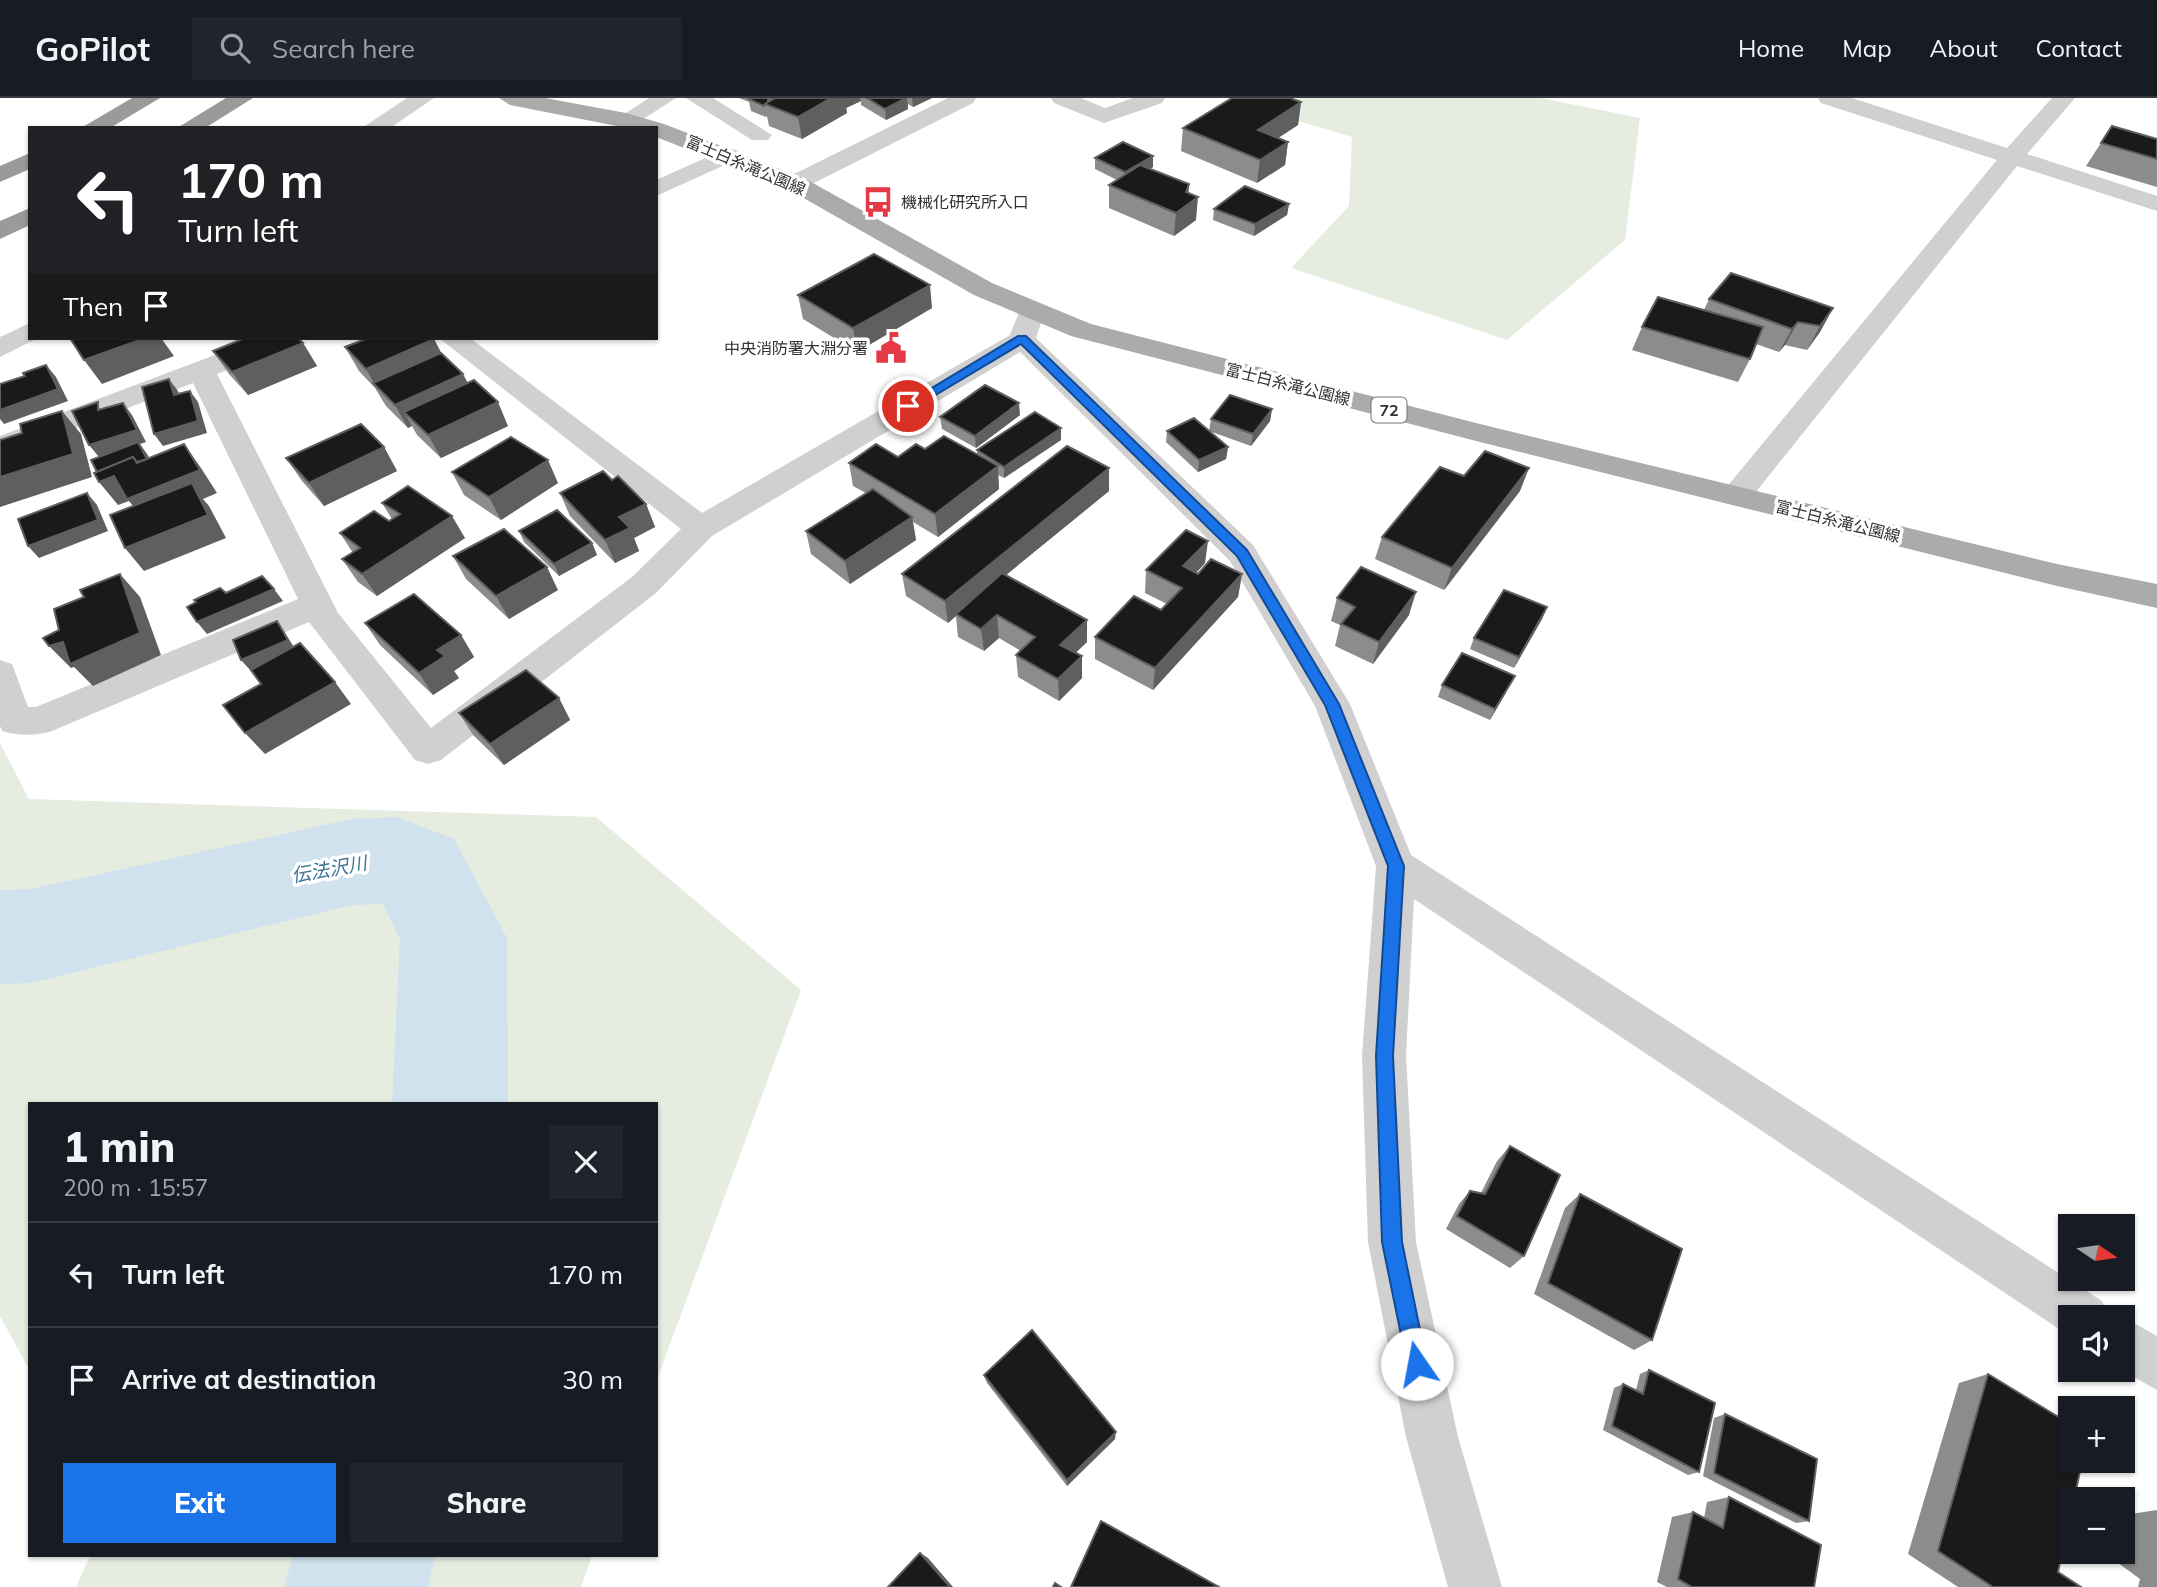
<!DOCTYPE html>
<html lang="en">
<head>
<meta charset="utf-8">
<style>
  body { margin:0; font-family:Mulish,"Noto Sans JP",sans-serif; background:#20242c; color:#f1f3f6; height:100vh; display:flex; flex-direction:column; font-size:26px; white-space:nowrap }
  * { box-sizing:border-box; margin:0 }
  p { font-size:23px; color:#9ea1a6 }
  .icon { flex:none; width:38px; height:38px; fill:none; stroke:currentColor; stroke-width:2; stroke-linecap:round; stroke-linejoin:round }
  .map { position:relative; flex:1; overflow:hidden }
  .sheet { position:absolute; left:28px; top:1004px; width:630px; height:455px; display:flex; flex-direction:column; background:#171b24; border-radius:0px; box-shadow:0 2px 5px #0004 }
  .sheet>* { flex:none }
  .top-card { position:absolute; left:28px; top:28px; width:630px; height:214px; border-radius:0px; box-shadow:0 2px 5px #0004; background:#202124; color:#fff; overflow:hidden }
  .needle { width:46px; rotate:103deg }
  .tools { position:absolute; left:2058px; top:1116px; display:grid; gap:14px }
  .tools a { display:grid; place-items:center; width:77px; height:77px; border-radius:0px; background:#171b24; box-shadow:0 2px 5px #0004; font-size:35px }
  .pin { position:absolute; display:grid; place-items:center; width:60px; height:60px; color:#fff; margin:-30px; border:4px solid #fff; border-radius:50%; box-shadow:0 2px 7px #0007 }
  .me { position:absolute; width:77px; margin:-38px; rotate:348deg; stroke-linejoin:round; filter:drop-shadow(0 0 5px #0008) }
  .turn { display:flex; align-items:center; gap:24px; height:147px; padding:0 35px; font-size:32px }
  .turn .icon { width:91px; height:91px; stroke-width:2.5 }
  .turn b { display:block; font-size:49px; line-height:60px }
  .then { display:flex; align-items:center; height:66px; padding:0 35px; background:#0003; gap:14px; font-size:26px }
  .round { display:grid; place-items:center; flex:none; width:74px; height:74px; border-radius:0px; background:#20242c }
  .head { display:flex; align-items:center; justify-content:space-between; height:119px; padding:0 35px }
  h1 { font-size:42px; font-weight:800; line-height:52px }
  .cta { display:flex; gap:14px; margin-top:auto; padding:14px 35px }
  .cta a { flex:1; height:80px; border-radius:0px; background:#1a73e8; color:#fff; font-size:28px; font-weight:800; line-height:80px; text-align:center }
  .cta a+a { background:#20242c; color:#f1f3f6 }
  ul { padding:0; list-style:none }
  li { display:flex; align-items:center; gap:21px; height:105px; padding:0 35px; border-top:2px solid #363941 }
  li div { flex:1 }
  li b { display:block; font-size:26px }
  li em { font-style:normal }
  header { display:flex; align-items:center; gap:42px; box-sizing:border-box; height:98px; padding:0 35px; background:#171b24; border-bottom:2px solid #363941 }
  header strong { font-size:33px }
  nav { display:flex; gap:38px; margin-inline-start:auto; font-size:24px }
  .search { width:490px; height:63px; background:#20242c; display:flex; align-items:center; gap:18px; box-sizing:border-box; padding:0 24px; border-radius:0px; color:#9ea1a6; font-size:26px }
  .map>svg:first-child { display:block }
  .green { fill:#e6ecdf }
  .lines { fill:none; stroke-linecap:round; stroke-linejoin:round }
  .river { fill:#cfe2ee; fill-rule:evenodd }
  .minor { fill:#d0d0d0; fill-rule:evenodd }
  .major { fill:#ababab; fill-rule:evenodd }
  .highway { fill:#9a9a9a; fill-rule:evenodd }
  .wall { fill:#8c8c8c }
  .shaded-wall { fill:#5f5f5f }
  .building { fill:#1a1a1a; stroke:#5f5f5f; stroke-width:2 }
  .route { fill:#1a73e8; stroke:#114b97; stroke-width:2 }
  .labels { text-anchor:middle; stroke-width:7; stroke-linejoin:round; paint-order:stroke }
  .far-street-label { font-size:16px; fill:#333; stroke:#fff }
  .far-poi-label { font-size:16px; fill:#333; stroke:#fff; text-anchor:start }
  .shield { fill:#fff; stroke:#707070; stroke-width:2 }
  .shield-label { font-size:16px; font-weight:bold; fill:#333 }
  .water-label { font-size:19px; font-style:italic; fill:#3f7597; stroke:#fff }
</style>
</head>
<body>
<header>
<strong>GoPilot</strong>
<div class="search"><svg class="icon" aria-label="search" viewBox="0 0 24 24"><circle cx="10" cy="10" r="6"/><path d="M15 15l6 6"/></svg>Search here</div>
<nav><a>Home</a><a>Map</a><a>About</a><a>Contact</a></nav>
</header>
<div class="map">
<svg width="2157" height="1489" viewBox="0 0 2157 1489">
  <rect width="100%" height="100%" fill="#fff"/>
  <g class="green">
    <path d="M1303,0H1541L1640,20L1625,142L1507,242L1291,170L1349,108L1352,39L1252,9Z"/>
    <path d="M0,645L29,701L596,719L801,892L656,1284V1006H30V1273L0,1218Z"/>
    <path d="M90,1458H592L581,1489H76Z"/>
  </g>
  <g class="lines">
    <g class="river">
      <path d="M397,719L454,741L507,840L508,1006H392L400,841L383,806L352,807L31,885L0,886V792L31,791L352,721Z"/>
      <path d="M293,1458H435L428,1489H284Z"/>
    </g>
    <g class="minor">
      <path d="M407,0H434L390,30H362Z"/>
      <path d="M649,0H676L634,27H618L615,22Z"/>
      <path d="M686,0H713L772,37L768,42H752Z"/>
      <path d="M948,0H976L973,5L804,90H786L783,85L786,80Z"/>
      <path d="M1051,0H1081L1105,10L1133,0H1165L1162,5L1104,25L1054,5Z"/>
      <path d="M1818,0H1852L2007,50L2052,0H2075L2027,56L2157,98V113L2017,68L1747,405L1736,408L1725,405L1721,398L1725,391L1997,62L1821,5Z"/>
      <path d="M728,50L736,52L740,57L736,62L656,98V82Z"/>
      <path d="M1032,205L1042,207L1045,213L1036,240L1253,447L1350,606L1411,757L2102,1203L2109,1220H2070V1238L2068,1237L1414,801L1406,958L1416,1144L1458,1339L1502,1489H1448L1406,1339L1368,1144L1362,958L1376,768L1315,608L1230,463L1020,254L712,438L656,495L441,662L428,666L415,662L309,524L52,633C35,638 19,638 2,633L0,628V562L12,566L28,609H36L298,501L193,285L0,359V338L260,240H298L294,246L217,276L338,515L431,630L632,479L681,431L439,240H470L702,415L1010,237L1022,207Z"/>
      <path d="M30,225V240H38L0,259V239Z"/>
      <path d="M2123,1219L2157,1238V1292L2121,1272Z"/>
    </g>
    <path class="major" d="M499,0H545L626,15L664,26L804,80L992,185L1091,226L1480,326L2057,466L2157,486V510L2057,488L1480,344L1071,238L974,197L786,90L656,39V30H627L510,7Z"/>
    <g class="highway">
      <path d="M132,0H160L110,30H81Z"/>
      <path d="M226,0H253L205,30H177Z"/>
      <path d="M30,55V71L0,84V68Z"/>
      <path d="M30,110V127L0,141V123Z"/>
    </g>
  </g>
  <g class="wall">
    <path d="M739,0H932L913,9L908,6V11L886,22L861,7V3L846,10L847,15L802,41L769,28L767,18L766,19L751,13L749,4Z"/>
    <path d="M1301,4L1298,27L1278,40L1288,44L1285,67L1257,85L1181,53L1183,30Z"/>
    <path d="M2112,28L2157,41V89L2086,68Z"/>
    <path d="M1153,58V69L1150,71L1189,95L1196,122L1174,138L1109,110V87L1117,82L1095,71V60Z"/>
    <path d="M1289,106L1287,117L1254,138L1213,122L1214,111Z"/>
    <path d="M798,197L932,210L857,254L803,221Z"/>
    <path d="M1709,201L1833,210L1820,234L1807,252L1785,247L1779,254L1756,246L1750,261L1738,284L1632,252L1642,229L1704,212Z"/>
    <path d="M434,241L441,255L508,328L441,360L417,337L412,328L408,330L386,308L375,290L359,273L345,249Z"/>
    <path d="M303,245L317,268L248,297L229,276L213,253Z"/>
    <path d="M1272,311L1270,323L1251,348L1209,333L1211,321Z"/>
    <path d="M1020,317L976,350L942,331L940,319Z"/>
    <path d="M1167,333L1228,349L1226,361L1198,374L1166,344Z"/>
    <path d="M1061,342L1004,380L998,377L999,391L938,439L913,424L916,442L850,486L811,456L806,433L866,395L853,388L849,365L898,359L925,351L977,357V352Z"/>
    <path d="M384,349L397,373L324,408L302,383L286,360Z"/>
    <path d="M1109,370V393L1006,477L1087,522V544L1075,555L1082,580L1059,603L1018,579L1016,557L1021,553L999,540L984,553L958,539L956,518L948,525L906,498L902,476Z"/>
    <path d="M452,374L558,385L501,422L464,397Z"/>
    <path d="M1464,378L1520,393L1444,492L1375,461L1382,439Z"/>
    <path d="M612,382L646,406L655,429L634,440L639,453L615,465L570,418L560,395Z"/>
    <path d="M382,405L465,440L377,498L358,484L342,461L353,455L340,435L389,423L392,421Z"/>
    <path d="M519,433L592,445L597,457L559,478L524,444Z"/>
    <path d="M453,458L558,492L509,521L466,481Z"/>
    <path d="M1205,465L1196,475L1198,476H1242L1238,499L1153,592L1095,561V539L1161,512L1167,506L1145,495L1146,472Z"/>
    <path d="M1337,500L1409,517L1373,566L1335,548L1340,527L1331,523Z"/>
    <path d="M1547,509L1542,521L1514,570L1470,551L1474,540Z"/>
    <path d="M365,525L461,537L474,559L454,573L459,580L433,597L380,547Z"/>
    <path d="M1515,578L1509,589L1490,622L1438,599L1442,587Z"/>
    <path d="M559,600L570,622L504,667L473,637L459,615Z"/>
    <path d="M1510,1048L1524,1158L1510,1170L1446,1131L1459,1106L1470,1093L1481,1095L1497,1063Z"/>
    <path d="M1580,1096L1652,1242L1634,1252L1534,1196L1565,1110Z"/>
    <path d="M1649,1272L1699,1374L1688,1377L1603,1332L1614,1290L1623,1286L1636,1292L1640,1276Z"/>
    <path d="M1988,1276L2058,1474L2081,1489H1958L1908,1456L1959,1285Z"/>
    <path d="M984,1277L1115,1341L1067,1388L987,1285Z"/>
    <path d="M1725,1316L1809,1423L1796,1425L1703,1378L1714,1320Z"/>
    <path d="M1729,1399L1814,1489H1667L1657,1484L1672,1419L1693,1414L1704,1420L1707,1404Z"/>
    <path d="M2157,1412V1489H2138L2140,1481L2114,1462L2117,1454H2123V1438L2131,1416Z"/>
  </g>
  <g class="shaded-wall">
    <path d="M831,0H845L847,15L802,41L798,19Z"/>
    <path d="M845,0H860L861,3L846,10Z"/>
    <path d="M907,0L908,11L886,22L885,11Z"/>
    <path d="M912,0H932L913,9Z"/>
    <path d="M1301,4L1298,27L1255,55L1258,32Z"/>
    <path d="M1288,44L1285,67L1257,85L1260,62Z"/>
    <path d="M1153,58V69L1125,86V74Z"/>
    <path d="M1189,86L1188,106L1198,99L1196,122L1174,138L1176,115Z"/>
    <path d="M1289,106L1287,117L1254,138L1255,126Z"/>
    <path d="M930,187L932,210L857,254L853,230Z"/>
    <path d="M1833,210L1820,234L1807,252L1820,228Z"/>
    <path d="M1798,224L1785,247L1779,254L1792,231Z"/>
    <path d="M145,240H161L174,258L102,286L84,262Z"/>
    <path d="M434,241L446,264L376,289L366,271Z"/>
    <path d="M303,245L317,268L248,297L232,274Z"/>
    <path d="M46,267L56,279L68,303L4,326L0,321V312Z"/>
    <path d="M463,276L475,299L404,314L412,328L408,330L395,307Z"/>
    <path d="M169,281L178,293L183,309L174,297Z"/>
    <path d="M190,293L198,304L207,335L163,348L154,336Z"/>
    <path d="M498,304L508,328L441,360L428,337Z"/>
    <path d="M123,305L132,317L146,344L140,346L147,356L157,373L184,346L201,370L217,395L203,401L209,408L226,440L144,473L125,450L146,424L129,403L118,407L99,384V359L89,347Z"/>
    <path d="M1019,305L1020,317L976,350L975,338Z"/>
    <path d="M1272,311L1270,323L1251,348L1253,336Z"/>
    <path d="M62,313L81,336L92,379L0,409V379Z"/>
    <path d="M1061,330V342L1004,380V369Z"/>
    <path d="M384,349L397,373L324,408L309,385Z"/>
    <path d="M1228,349L1226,361L1198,374L1199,362Z"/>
    <path d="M548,362L558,385L501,422L489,399Z"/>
    <path d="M998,368L999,391L938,439L935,416Z"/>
    <path d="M1109,370V393L957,517L956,516V518L948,525L945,503Z"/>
    <path d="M1529,370L1520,393L1444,492L1452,470Z"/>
    <path d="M87,395L97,407L108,433L39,460L28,448Z"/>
    <path d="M646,406L655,429L634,440L639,453L615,465L605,442L619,419Z"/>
    <path d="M452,418L465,440L377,498L362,476Z"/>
    <path d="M912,419L916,442L850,486L845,463Z"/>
    <path d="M1208,443L1205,465L1181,491L1183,468Z"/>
    <path d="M592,445L597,457L559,478L554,466Z"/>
    <path d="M547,469L558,492L509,521L496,498Z"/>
    <path d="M120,476L140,499L161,557L93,588L74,569L71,570L49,548Z"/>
    <path d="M1242,476L1238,499L1153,592L1155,570Z"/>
    <path d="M274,491L283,503L207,536L197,524Z"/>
    <path d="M1416,494L1409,517L1373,566L1379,544Z"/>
    <path d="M1547,509L1542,521L1514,570L1519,559Z"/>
    <path d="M997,517L999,540L984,553L981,531Z"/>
    <path d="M1087,522V544L1061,569L1060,547Z"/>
    <path d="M277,523L285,535L297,554L251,573L241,562Z"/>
    <path d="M461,537L474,559L454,573L459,580L433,597L419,575L437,552Z"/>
    <path d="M1082,558V580L1059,603L1058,581Z"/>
    <path d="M1515,578L1509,589L1490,622L1495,611Z"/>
    <path d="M335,584L351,606L265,656L245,635Z"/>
    <path d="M559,600L570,622L504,667L490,646Z"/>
    <path d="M1116,1334L1115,1341L1067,1388V1382Z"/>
    <path d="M920,1455L928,1460L953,1489H950Z"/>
  </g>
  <g class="building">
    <path d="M751,0H768V4L764,8L749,1Z"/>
    <path d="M770,0H831L798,19L765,6L773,1Z"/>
    <path d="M867,0H906L885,11Z"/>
    <path d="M1232,0H1290L1301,4L1258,32L1288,44L1260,62L1183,30Z"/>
    <path d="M2112,28L2157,41V61L2101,45Z"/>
    <path d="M1123,44L1153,58L1125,74L1095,60Z"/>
    <path d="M1140,67L1189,86L1186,94L1198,99L1176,115L1109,87Z"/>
    <path d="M1245,88L1289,106L1255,126L1214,111Z"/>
    <path d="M874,156L930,187L853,230L798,197Z"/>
    <path d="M1731,175L1833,210L1820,228L1798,224L1792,231L1709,201Z"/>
    <path d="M1658,199L1763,229L1750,261L1642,229Z"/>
    <path d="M70,240H145L84,262Z"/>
    <path d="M245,240H298L303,245L232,274L213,253Z"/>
    <path d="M368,240H433L434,241L366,271L345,249Z"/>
    <path d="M441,255L463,276L395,307L373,285Z"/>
    <path d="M46,267L58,291L0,312V286L25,278L23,275Z"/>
    <path d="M169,281L174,297L190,293L198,323L154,336L142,289Z"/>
    <path d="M474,282L498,304L428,337L404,314Z"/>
    <path d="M985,287L1019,305L975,338L940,319Z"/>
    <path d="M1230,297L1272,311L1253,336L1211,321Z"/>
    <path d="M98,304V312L123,305L137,332L89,347L72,313Z"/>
    <path d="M62,313L73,356L0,379V342L22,335L20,326Z"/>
    <path d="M1035,314L1061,330L1004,369L977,352Z"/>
    <path d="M1194,320L1228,349L1199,362L1167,333Z"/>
    <path d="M361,326L384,349L309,385L286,360Z"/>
    <path d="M944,338L998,368L935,416L849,365L876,346L898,359L916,346L925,351Z"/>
    <path d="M511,339L548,362L489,399L452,374Z"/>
    <path d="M138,344L147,361L137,364L133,359L97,374L91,362Z"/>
    <path d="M184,346L200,372L127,401L114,378L99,384L94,375L133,359L137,365Z"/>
    <path d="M1067,348L1109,370L945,503L902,476Z"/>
    <path d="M1485,353L1529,370L1452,470L1382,439L1440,369L1464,378Z"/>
    <path d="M603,373L612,382L618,378L646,406L619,419L630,430L605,442L560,395Z"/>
    <path d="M192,385L208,417L125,450L110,417Z"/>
    <path d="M408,388L452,418L362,476L342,461L360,450L340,435L374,413L389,423L400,416L382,405Z"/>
    <path d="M873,391L912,419L845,463L806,433Z"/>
    <path d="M87,395L98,422L28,448L18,421Z"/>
    <path d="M557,412L592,445L554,466L519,433Z"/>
    <path d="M504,431L547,469L496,498L453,458Z"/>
    <path d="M1186,432L1208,443L1183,468L1198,476L1211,461L1242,476L1155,570L1095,539L1134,498L1161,512L1182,490L1146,472Z"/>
    <path d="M1361,469L1416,494L1379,544L1341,526L1355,509L1337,500Z"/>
    <path d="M1002,475L1087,522L1060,547L1082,558L1058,581L1016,557L1035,539L997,517L981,531L956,516Z"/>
    <path d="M120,476L140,535L70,566L63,544L49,548L43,540L59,532L54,511L84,499L80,492Z"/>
    <path d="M262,478L274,491L197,524L187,509L196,504L194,502L220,490L226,495Z"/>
    <path d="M1504,492L1547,509L1519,559L1474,540Z"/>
    <path d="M414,496L461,537L437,552L445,558L419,575L365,525Z"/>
    <path d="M277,523L288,542L241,562L233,542Z"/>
    <path d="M300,545L335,584L245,635L223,607L261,586L251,572Z"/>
    <path d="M1462,555L1515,578L1495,611L1442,587Z"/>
    <path d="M526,572L559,600L490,646L459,615Z"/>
    <path d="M1510,1048L1560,1077L1524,1158L1457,1118L1470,1093L1485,1096Z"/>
    <path d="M1580,1096L1682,1151L1652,1242L1548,1185Z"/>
    <path d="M1032,1232L1116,1334L1067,1382L984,1277Z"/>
    <path d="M1649,1272L1715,1305L1699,1374L1612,1328L1623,1286L1643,1296Z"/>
    <path d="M1988,1276L2070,1326V1363H2082L2074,1402H2070V1416L2058,1474L2081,1489H1993L1938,1453Z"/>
    <path d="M1725,1316L1817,1361L1809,1423L1714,1375Z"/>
    <path d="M1729,1399L1821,1447L1814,1489H1692L1678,1481L1693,1414L1723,1430Z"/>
    <path d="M1101,1423L1219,1489H1071Z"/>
    <path d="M920,1455L950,1489H888Z"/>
    <path d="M1055,1485L1061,1489H1053Z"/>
  </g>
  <path class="route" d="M1018,238H1026L1247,452L1339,606L1404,768L1393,958L1402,1144L1427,1266L1424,1273L1417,1276L1410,1273L1407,1266L1382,1144L1376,958L1388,768L1325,607L1237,458L1021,246L912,311L902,308Z"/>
  <defs>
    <symbol id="bus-bare" viewBox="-9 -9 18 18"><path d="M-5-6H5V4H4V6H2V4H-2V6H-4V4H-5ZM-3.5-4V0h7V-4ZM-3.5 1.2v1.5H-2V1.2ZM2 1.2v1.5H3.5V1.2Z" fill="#e63946" stroke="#fff" stroke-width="2.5" paint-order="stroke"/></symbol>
    <symbol id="civic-bare" viewBox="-9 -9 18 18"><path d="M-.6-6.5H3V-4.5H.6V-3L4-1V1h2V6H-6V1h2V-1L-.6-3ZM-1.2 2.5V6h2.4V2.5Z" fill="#e63946" stroke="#fff" stroke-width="2.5" paint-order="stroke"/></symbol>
  </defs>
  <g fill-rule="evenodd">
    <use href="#bus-bare" x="856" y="82" width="44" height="44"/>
    <use href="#civic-bare" x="869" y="228" width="44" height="44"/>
  </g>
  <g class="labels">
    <g class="far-street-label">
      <text transform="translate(746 67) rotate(23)" y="6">富士白糸滝公園線</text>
      <text transform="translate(1288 286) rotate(14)" y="6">富士白糸滝公園線</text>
      <text transform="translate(1838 423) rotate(14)" y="6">富士白糸滝公園線</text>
    </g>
    <g class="far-poi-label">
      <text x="901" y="110">機械化研究所入口</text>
      <text x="868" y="256" text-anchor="end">中央消防署大淵分署</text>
    </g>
    <rect class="shield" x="1371.5" y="299.5" width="35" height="25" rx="5"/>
    <g class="shield-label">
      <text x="1389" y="318">72</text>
    </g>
    <g class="water-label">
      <text transform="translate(329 771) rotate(-10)" y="7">伝法沢川</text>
    </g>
  </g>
</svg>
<div class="tools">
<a><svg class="needle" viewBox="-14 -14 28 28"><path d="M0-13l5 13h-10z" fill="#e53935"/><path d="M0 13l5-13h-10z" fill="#9ea1a6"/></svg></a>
<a><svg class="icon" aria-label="sound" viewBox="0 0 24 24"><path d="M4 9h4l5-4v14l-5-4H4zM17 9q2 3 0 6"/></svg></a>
<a>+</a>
<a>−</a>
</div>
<div class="pin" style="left:908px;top:308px;background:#d93025"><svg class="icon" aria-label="arrive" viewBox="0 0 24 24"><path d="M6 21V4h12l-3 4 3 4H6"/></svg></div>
<svg class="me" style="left:1417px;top:1266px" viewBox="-20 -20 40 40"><circle r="19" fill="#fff"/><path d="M0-13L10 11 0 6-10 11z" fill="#1a73e8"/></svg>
<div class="top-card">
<div class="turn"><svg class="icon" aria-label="left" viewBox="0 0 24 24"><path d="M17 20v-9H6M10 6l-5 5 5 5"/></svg><div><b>170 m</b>Turn left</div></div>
<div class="then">Then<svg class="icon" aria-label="arrive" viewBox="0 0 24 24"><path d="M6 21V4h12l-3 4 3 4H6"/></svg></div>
</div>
<section class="sheet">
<div class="head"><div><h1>1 min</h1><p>200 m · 15:57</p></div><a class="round"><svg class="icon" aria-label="close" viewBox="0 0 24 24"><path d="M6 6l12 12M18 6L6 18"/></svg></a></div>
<ul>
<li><svg class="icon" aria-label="left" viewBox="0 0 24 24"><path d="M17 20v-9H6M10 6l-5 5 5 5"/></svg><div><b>Turn left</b></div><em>170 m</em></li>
<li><svg class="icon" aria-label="arrive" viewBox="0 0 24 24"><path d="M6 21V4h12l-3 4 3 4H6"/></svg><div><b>Arrive at destination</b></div><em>30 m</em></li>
</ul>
<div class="cta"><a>Exit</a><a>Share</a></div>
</section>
</div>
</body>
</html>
